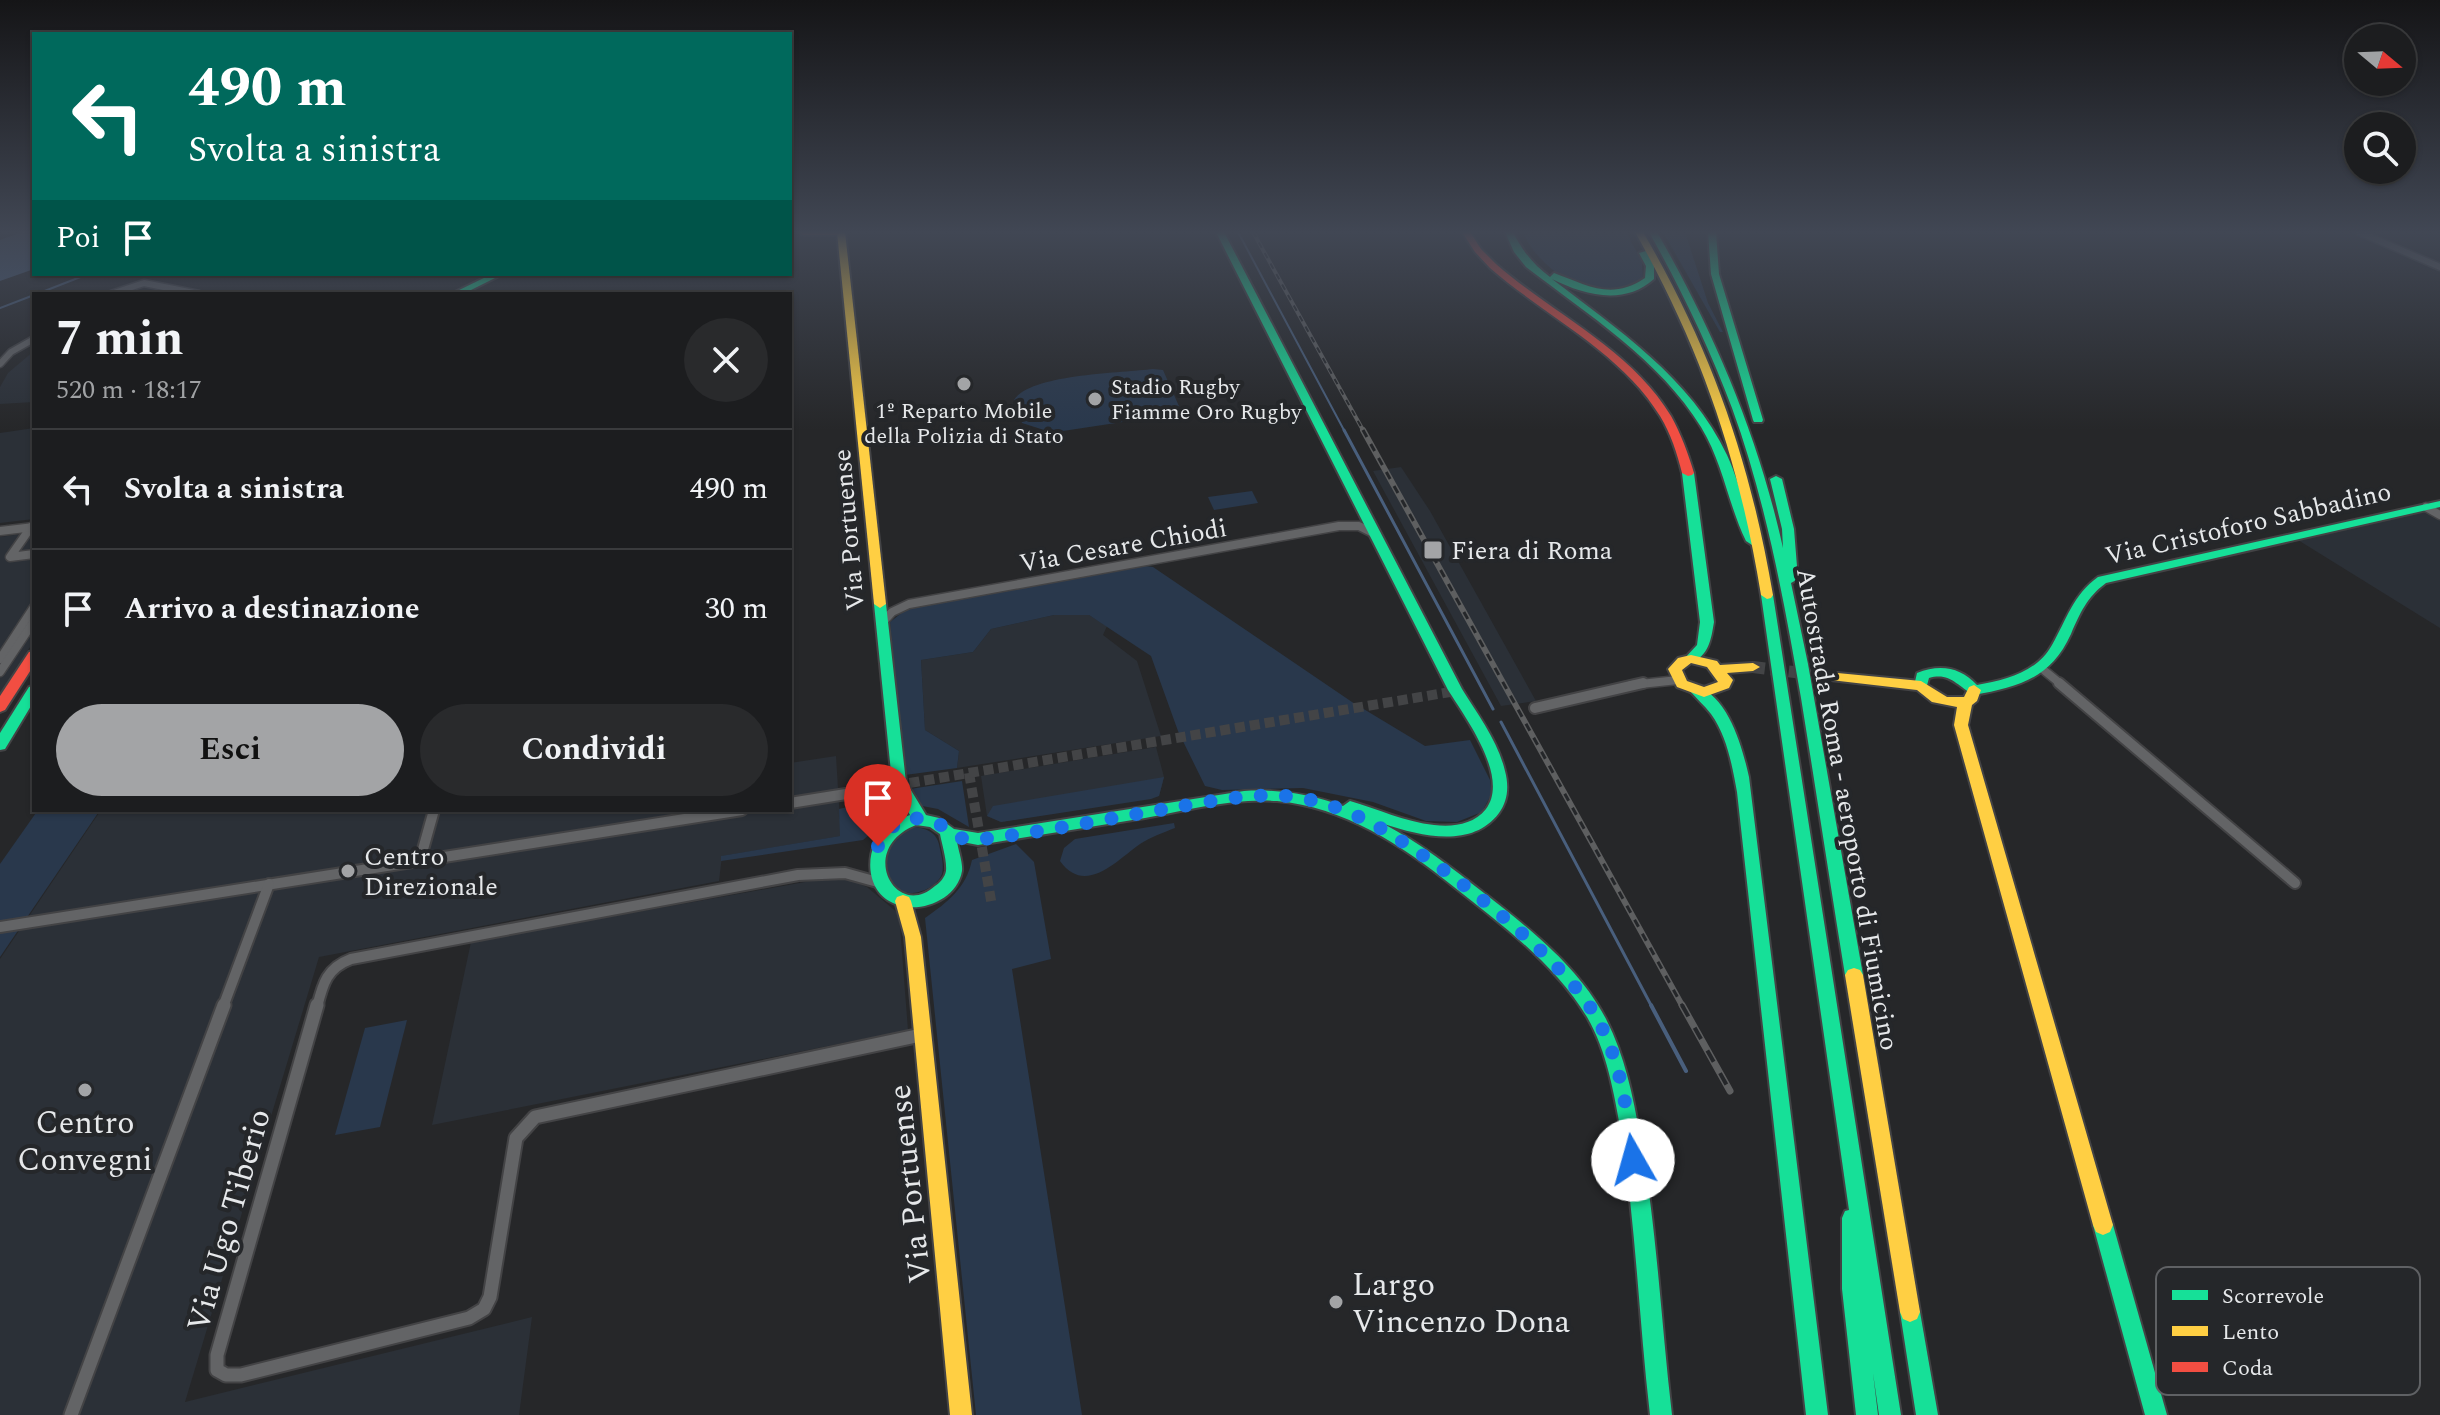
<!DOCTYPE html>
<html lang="it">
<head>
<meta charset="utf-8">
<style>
  body { margin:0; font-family:Spectral,serif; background:#292a2c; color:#f1f3f6; height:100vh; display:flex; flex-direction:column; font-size:30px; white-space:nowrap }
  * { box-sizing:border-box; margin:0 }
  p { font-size:26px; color:#a0a2a4 }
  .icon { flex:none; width:44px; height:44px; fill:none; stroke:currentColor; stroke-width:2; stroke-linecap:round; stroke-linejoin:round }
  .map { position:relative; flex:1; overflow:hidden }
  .panel { position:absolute; left:32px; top:292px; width:760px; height:520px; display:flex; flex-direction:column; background:#1c1d1f; border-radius:0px; box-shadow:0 2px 6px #0004,0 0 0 2px #3a3b3d }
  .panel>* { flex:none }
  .hud { position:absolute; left:32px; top:32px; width:760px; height:244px; border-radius:0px; box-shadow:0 2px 6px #0004,0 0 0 2px #3a3b3d; background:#00695c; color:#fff; overflow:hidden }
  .needle { width:52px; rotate:109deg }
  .tools { position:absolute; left:2344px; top:24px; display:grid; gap:16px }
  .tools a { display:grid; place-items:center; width:72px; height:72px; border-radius:50%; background:#1c1d1f; box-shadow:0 2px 6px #0004,0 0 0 2px #3a3b3d; font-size:40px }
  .pin { position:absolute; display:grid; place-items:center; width:68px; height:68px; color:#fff; margin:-82px -34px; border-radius:50% 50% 50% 0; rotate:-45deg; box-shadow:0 0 8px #0007 }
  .pin .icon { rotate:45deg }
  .me { position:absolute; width:88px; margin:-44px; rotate:353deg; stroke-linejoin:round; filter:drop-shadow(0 0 6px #0008) }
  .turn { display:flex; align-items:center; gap:28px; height:168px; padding:0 24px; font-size:36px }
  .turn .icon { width:104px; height:104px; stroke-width:2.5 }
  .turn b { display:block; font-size:56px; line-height:68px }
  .then { display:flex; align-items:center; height:76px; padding:0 24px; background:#0003; gap:16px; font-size:30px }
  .round { display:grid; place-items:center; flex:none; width:84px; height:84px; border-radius:42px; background:#292a2c }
  .overview { display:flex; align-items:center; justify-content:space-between; height:136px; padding:0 24px }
  h1 { font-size:48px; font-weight:700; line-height:60px }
  .primary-button { display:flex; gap:16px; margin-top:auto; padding:16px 24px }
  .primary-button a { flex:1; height:92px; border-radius:48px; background:#a3a4a6; color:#111; font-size:32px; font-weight:700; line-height:92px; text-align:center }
  .primary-button a+a { background:#292a2c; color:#f1f3f6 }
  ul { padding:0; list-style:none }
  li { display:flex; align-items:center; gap:24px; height:120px; padding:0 24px; border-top:2px solid #3a3b3d }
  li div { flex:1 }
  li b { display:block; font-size:30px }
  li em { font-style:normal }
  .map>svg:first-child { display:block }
  .built { fill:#2b3037 }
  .green { fill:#29384c }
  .water { fill:#495f7d }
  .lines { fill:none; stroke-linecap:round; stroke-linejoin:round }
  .stream-far2 { stroke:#495f7d; stroke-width:2 }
  .stream-far1 { stroke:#495f7d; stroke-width:3 }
  .stream { stroke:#495f7d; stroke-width:4 }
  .street-tunnel { stroke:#434446; stroke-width:10; stroke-dasharray:10 5; stroke-linecap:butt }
  .secondary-tunnel { stroke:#434446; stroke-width:12; stroke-dasharray:12 6; stroke-linecap:butt }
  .street-far3-casing { stroke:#434345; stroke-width:9 }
  .street-far2-casing { stroke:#434345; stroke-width:11 }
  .street-far1-casing { stroke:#434345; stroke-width:14 }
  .street-casing { stroke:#434345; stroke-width:17 }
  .fast-casing { stroke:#434345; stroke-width:4 }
  .slow-casing { stroke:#434345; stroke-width:4 }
  .jam-casing { stroke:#434345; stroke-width:4 }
  .street-far3 { stroke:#636466; stroke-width:6 }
  .street-far2 { stroke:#636466; stroke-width:8 }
  .street-far1 { stroke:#636466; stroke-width:10 }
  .street { stroke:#636466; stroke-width:13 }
  .fast { fill:#16e098; fill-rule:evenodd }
  .slow { fill:#ffcf43; fill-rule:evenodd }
  .jam { fill:#f24e42; fill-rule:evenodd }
  .rail-far2-casing { stroke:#5e5f60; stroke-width:4 }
  .rail-far1-casing { stroke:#5e5f60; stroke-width:6 }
  .rail-casing { stroke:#5e5f60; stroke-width:7 }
  .rail-far2 { stroke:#25272a; stroke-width:2; stroke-dasharray:6; stroke-linecap:butt }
  .rail-far1 { stroke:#25272a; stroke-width:3; stroke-dasharray:8; stroke-linecap:butt }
  .rail { stroke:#25272a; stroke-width:4; stroke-dasharray:13; stroke-linecap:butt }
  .route { stroke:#1a73e8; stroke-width:14; stroke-dasharray:0 25.2 }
  .poi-dot { fill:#a3a4a6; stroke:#25272a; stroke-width:3 }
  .labels { text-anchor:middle; stroke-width:8; stroke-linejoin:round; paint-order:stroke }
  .far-poi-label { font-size:22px; fill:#e6e8ea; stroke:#25272a; text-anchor:start }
  .street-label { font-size:26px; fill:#e6e8ea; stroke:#25272a }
  .poi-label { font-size:26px; fill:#e6e8ea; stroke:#25272a; text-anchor:start }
  .near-poi-label { font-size:32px; fill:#e6e8ea; stroke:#25272a }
  .near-street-label { font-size:32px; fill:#e6e8ea; stroke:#25272a }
  .key { fill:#25272a; stroke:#5f6164; stroke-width:2 }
  .key-label { font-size:22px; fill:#e6e8ea }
</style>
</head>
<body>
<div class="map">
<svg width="2440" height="1415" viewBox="0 0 2440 1415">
  <rect width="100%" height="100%" fill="#262729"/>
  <g class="built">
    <path d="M34,351V402L0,404V387L8,373Z"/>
    <path d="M34,428V519L0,523V433Z"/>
    <path d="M1401,467L1430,511L1536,701L1501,706L1373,471Z"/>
    <path d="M2428,511L2440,518V628L2298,540Z"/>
    <path d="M34,532V641L0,693V537Z"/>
    <path d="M1054,615H1089L1107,626L1103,635L1137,661L1161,736L957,768L959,751L925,730L921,660L973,652L991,629Z"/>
    <path d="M1156,747L1164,777L1159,796L1001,822L987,816L981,776Z"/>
    <path d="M836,756L841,836L722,856L719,881L319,957L185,1402L532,1317L519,1415H0V959L101,810H790V763Z"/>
    <path d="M827,878H847L867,887L899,914L908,1030L432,1125L471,942Z"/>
  </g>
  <g class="green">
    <path d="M1523,232H1626L1642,262L1643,278C1607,314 1538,272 1523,232Z"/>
    <path d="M1663,232H1685L1708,303L1723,332H1720Z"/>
    <path d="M1153,369L1163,370L1182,413L1063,431L1044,430L1022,423L1014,400C1030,374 1122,373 1153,369Z"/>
    <path d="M1252,491L1258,503L1214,510L1208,497Z"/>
    <path d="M1139,565L1153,567L1352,702L1425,746L1470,740L1490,780L1492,793L1482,812L1457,822L1426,821L1373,802L1303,788L1222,790L1205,786L1178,731L1151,656L1089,615H1054L991,629L973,652L921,660L925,730L959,751L957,768L905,775L890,622L908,608Z"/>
    <path d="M1164,777L1159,796L1151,799L1001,822L987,816L993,806Z"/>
    <path d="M962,781L969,827L938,809L917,805L910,789Z"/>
    <path d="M890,797L901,814L889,818L863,840L721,861V856L840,836L839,809Z"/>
    <path d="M38,810H100L0,957V864Z"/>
    <path d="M1174,823L1175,828C1162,833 1151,837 1140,844C1116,861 1085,896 1060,861L1064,848L1075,839Z"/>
    <path d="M915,827C930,829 938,834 940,849C942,857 944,866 942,874C935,892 901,902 891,882C886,872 886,855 887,845L897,832Z"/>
    <path d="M1016,844L1034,862L1051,959L1012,969L1082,1415H976L925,918C948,902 966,888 972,860Z"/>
    <path d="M407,1020L380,1127L335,1135L365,1028Z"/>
  </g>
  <path class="water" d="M22,232H34V269L0,281V240Z"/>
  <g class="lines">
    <g class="stream-far2">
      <path d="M1238,232L1345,432"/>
      <path d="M37,294L88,274"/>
      <path d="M0,308L34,295"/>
    </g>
    <g class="stream-far1">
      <path d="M1344,430L1493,709"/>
      <path d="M1501,722L1652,1007"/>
    </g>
    <path class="stream" d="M1651,1005L1686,1071"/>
    <g class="street-tunnel">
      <path d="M969,773L992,906"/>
      <path d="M880,788L1450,692"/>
    </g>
    <path class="secondary-tunnel" d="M1753,667L1827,676"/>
    <defs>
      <g id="street-far3">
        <path d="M2359,232L2440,267"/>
        <path d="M111,294L144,283L199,294"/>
        <path d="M0,364L11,352L34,339"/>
      </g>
      <g id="street-far2">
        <path d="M2426,507L2440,515"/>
        <path d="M31,527L10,557L34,554"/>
        <path d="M0,531L34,527"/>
        <path d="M881,624L892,612L909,604L1339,526H1359L1377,535"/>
        <path d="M0,659L34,607"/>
        <path d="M2040,667L2062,685"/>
        <path d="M0,672L34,621"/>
        <path d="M1631,685L1678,680"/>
      </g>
      <g id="street-far1">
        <path d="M2059,683L2295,883"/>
        <path d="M1535,708L1643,683"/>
        <path d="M790,803L846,794"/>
        <path d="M420,860L434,810"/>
        <path d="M0,927L742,810"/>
        <path d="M223,1007L269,884"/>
        <path d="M317,1007C323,983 327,968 351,959L798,875L845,873L881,883"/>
      </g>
      <g id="street">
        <path d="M317,1005L217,1355V1370L226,1375H241L469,1318L484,1309L490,1297L516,1138L535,1117L921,1035"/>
        <path d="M71,1415L224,1005"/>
      </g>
      <g id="fast">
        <path d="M1216,232H1224L1462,689C1478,715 1498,741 1505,771C1509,786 1508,801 1499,813C1472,849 1421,836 1384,824C1420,843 1452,868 1484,893C1530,929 1579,967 1606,1019C1625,1056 1633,1096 1640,1136C1657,1228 1661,1322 1672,1415H1650C1639,1321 1636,1226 1621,1132C1614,1094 1607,1051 1587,1017C1554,963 1502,925 1454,887C1402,845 1344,807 1277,801C1233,798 1188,810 1145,818C1089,827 1034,836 978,845L957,841C958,850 963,862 962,871C957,901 917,915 893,903C862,889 865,844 888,825C894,820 903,818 910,815L892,782L874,604L880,600L886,604L906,782L926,815L939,818L954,829L978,833L1244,791C1278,789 1310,794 1343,806L1350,801C1378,809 1405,822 1434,825C1453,827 1473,825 1486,809C1510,777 1465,717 1448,690ZM916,825L930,827L940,834C942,845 947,860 946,871C945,877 940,883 935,886C896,921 856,849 916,825Z"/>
        <path d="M1505,232H1513C1523,252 1533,264 1550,277L1554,273C1587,285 1611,301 1645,278L1646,266L1639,253L1646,251L1654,266V279C1624,306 1584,295 1552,279C1617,329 1691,378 1727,455C1740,483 1745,513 1758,541L1756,544L1752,545L1746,541C1728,504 1723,463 1701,427C1660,360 1587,314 1526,267L1514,252Z"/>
        <path d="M1649,232H1657C1714,332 1758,435 1783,548L1782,529L1770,479L1776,476L1782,479L1794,529L1798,579L1791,583L1808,664L1863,975L1860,980L1854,982L1848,980L1845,975C1830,883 1816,790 1801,698C1784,601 1766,501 1732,408C1709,347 1681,289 1649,232Z"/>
        <path d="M1708,232H1716L1719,274L1763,420L1762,422H1754L1753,420L1711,274Z"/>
        <path d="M492,274H503L463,294H451Z"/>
        <path d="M1688,470L1694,473L1714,622C1711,640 1709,655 1691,663L1684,659L1697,645L1700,622L1682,473Z"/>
        <path d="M2440,501V507L2106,583C2087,597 2080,613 2071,634C2051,678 2019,687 1974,695C1957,686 1950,672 1929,678L1926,689L1921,691L1914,686L1917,673C1940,664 1960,667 1977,685C2006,680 2037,672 2052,645C2067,619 2073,595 2098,577Z"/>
        <path d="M1767,591L1773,595L1901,1415H1879L1873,1373L1878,1415H1856L1842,1289V1218L1845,1211L1849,1210L1761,595Z"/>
        <path d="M34,685V701L5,749L0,750V733L29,687Z"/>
        <path d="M1696,685C1729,698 1742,746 1749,777L1828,1415H1806L1737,792C1732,765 1727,736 1711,714C1704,705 1696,698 1689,690Z"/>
        <path d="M2103,1215L2110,1218L2113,1225L2167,1415H2145L2093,1225L2096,1218Z"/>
        <path d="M1910,1302L1917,1305L1920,1312L1938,1415H1916L1900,1312L1903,1305Z"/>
      </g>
      <g id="slow">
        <path d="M837,232H845L886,604L880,608L874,604Z"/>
        <path d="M1635,232H1643C1712,350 1750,461 1773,595L1771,598L1767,599L1761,595C1739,461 1702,350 1635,232Z"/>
        <path d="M1691,655L1717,661L1720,665L1753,663L1760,667L1753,671L1727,673L1733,680L1729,688L1704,697L1677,687L1668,669L1678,658ZM1691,663L1707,667L1718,682L1704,687L1687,681L1682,670Z"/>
        <path d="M1827,672L1921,681L1947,697H1964L1969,687L1974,685L1981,690L1977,701L1972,705L1968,725L2113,1225L2110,1232L2103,1235L2096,1232L2093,1225L1954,725L1957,707L1932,702L1917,690L1822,679L1820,676Z"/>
        <path d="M903,895L909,897L911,901L921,937L972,1415H950L905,937L895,901L897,897Z"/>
        <path d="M1854,968L1860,970L1863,975L1920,1312L1917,1319L1910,1322L1903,1319L1900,1312L1845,975L1848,970Z"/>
      </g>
      <g id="jam">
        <path d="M799,232H841L837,235H803Z"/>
        <path d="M1462,232H1470L1481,249L1496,264C1553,314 1631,349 1671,416C1681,434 1688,453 1694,473L1692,475L1688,476L1682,473C1677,453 1671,434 1660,416C1621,352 1545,316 1490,268L1475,252Z"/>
        <path d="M34,651V665L5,710L0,712V696L29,652Z"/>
      </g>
    </defs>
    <use href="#street-far3" class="street-far3-casing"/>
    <use href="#street-far2" class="street-far2-casing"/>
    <use href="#street-far1" class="street-far1-casing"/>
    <use href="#street" class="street-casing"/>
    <use href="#fast" class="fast-casing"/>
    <use href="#slow" class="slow-casing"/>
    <use href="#jam" class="jam-casing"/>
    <use href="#street-far3" class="street-far3"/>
    <use href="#street-far2" class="street-far2"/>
    <use href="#street-far1" class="street-far1"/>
    <use href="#street" class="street"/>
    <use href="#fast" class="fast"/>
    <use href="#slow" class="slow"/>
    <use href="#jam" class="jam"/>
    <defs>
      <path id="rail-far2" d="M1253,232L1364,432"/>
      <path id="rail-far1" d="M1363,430L1683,1007"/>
      <path id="rail" d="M1682,1005L1730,1091"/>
    </defs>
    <use href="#rail-far2" class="rail-far2-casing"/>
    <use href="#rail-far1" class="rail-far1-casing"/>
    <use href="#rail" class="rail-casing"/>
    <use href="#rail-far2" class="rail-far2"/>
    <use href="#rail-far1" class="rail-far1"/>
    <use href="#rail" class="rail"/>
  </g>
  <linearGradient id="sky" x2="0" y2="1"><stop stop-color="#151517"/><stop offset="0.54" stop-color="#414754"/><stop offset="1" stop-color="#414754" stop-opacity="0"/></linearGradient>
  <rect width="2440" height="430" fill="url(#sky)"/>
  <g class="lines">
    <path class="route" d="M878,846C886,824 911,813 933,821C950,828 951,839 974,840C1038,833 1102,820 1165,809C1204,803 1246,793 1285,796C1315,798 1346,810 1371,823C1433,856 1561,955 1595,1015C1621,1059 1627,1110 1633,1160"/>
  </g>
  <g class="poi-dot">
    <circle cx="964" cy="384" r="8"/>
    <circle cx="1095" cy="399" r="8"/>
    <rect x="1423" y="540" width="20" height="20" rx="4"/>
    <circle cx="348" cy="871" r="8"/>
    <circle cx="85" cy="1090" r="8"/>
    <circle cx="1336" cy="1302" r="8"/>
  </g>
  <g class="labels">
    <g class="far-poi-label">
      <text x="1111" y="394">Stadio Rugby<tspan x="1111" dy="25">Fiamme Oro Rugby</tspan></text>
      <text x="964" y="418" text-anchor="middle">1º Reparto Mobile<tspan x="964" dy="25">della Polizia di Stato</tspan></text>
    </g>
    <g class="street-label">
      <text transform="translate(2248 523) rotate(-13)" y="9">Via Cristoforo Sabbadino</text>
      <text transform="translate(848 530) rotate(-95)" y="9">Via Portuense</text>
      <text transform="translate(1123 545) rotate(-10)" y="9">Via Cesare Chiodi</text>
      <text transform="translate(1848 809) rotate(80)" y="9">Autostrada Roma - aeroporto di Fiumicino</text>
    </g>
    <g class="poi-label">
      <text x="1451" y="559">Fiera di Roma</text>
      <text x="364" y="865">Centro<tspan x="364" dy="30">Direzionale</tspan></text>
    </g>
    <g class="near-poi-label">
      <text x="85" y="1133">Centro<tspan x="85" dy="37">Convegni</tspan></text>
      <text x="1352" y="1295" text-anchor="start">Largo<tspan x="1352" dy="37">Vincenzo Dona</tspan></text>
    </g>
    <g class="near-street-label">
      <text transform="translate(909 1184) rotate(-96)" y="11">Via Portuense</text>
      <text transform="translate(228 1220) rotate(-74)" y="11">Via Ugo Tiberio</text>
    </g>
  </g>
  <rect x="2156" y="1267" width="264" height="128" rx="12" class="key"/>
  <rect x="2172" y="1290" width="36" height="10" fill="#16e098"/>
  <rect x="2172" y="1326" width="36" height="10" fill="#ffcf43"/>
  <rect x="2172" y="1362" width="36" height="10" fill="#f24e42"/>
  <g class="key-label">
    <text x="2222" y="1303">Scorrevole</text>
    <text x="2222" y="1339">Lento</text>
    <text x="2222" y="1375">Coda</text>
  </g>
</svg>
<div class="tools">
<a><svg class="needle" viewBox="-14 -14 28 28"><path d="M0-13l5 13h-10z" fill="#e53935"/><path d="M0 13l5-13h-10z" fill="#a0a2a4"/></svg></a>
<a><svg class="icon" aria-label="search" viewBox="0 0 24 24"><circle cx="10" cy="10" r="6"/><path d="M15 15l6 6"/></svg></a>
</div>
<div class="pin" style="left:878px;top:846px;background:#d93025"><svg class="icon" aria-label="arrive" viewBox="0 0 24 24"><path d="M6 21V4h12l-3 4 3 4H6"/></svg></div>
<svg class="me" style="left:1633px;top:1160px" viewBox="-20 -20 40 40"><circle r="19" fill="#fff"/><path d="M0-13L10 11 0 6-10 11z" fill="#1a73e8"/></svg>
<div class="hud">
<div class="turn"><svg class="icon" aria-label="left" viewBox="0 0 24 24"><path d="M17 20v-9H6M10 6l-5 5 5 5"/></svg><div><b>490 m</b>Svolta a sinistra</div></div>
<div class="then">Poi<svg class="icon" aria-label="arrive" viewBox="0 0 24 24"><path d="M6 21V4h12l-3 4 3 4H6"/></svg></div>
</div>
<section class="panel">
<div class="overview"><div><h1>7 min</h1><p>520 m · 18:17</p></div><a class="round"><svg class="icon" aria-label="close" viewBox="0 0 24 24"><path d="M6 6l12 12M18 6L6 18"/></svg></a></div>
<ul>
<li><svg class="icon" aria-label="left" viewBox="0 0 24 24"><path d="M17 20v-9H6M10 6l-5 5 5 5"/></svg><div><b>Svolta a sinistra</b></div><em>490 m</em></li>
<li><svg class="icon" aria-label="arrive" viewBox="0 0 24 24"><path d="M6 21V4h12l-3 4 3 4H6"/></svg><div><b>Arrivo a destinazione</b></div><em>30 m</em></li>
</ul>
<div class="primary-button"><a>Esci</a><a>Condividi</a></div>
</section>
</div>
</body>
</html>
